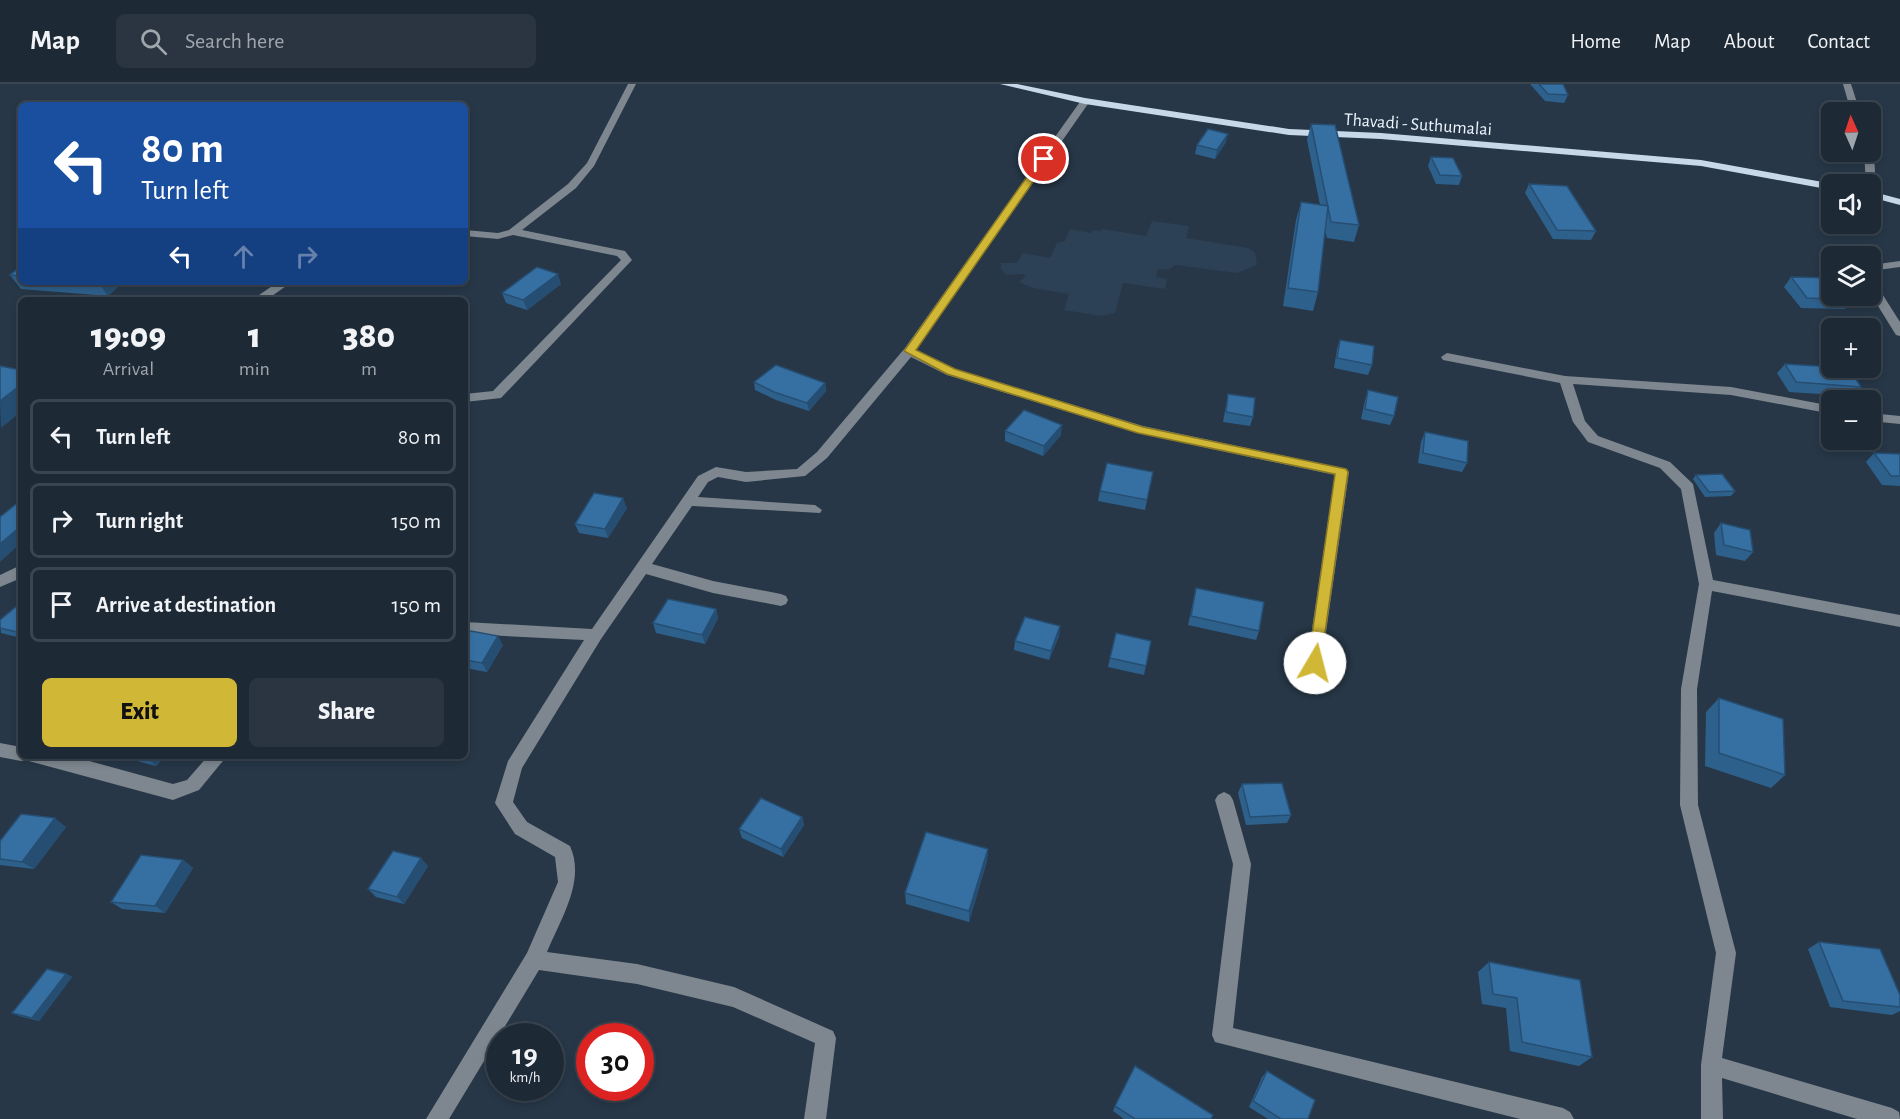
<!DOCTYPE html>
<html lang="en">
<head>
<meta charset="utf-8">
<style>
  body { margin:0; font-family:"Alegreya Sans",sans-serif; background:#2a3541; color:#f1f3f6; height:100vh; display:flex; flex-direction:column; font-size:22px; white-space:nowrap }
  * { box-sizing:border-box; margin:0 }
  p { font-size:20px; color:#a0a6ad }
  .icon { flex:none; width:33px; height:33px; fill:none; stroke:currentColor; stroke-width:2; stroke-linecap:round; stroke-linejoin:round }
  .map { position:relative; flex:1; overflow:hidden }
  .sheet { position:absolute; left:18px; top:213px; width:450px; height:462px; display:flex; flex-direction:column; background:#1d2935; border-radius:9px; box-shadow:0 3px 9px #0003,0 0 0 2px #3b4550 }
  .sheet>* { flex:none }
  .guide { position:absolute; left:18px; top:18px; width:450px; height:183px; border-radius:9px; box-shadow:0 3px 9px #0003,0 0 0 2px #3b4550; background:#1a4fa0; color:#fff; overflow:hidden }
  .needle { width:39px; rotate:357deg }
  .controls { position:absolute; left:1821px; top:18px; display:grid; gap:12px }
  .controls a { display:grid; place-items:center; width:60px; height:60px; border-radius:9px; background:#1d2935; box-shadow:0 3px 9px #0003,0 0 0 2px #3b4550; font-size:30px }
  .speed { position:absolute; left:486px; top:939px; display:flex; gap:12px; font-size:30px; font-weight:700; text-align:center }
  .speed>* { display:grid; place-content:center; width:78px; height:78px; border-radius:50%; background:#1d2935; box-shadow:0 3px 9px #0003,0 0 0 2px #3b4550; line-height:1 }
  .speed small { font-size:15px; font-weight:400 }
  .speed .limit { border:9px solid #d22; background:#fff; color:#111 }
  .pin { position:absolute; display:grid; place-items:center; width:51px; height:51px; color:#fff; margin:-26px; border:3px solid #fff; border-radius:50%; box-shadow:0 2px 6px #0007 }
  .me { position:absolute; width:66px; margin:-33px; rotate:8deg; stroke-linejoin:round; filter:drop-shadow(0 0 4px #0008) }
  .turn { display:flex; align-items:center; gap:21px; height:126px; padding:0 24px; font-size:27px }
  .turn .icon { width:78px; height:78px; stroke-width:2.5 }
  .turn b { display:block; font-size:42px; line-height:51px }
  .lanes { display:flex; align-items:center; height:57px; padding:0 24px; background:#0003; justify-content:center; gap:30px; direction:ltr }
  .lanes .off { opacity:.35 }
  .eta { display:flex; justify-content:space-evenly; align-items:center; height:102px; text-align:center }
  .eta b { font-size:36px; font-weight:800; line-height:42px }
  .button { display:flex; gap:12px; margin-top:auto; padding:12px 24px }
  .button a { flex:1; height:69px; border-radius:9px; background:#d1b736; color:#111; font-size:24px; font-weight:800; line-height:69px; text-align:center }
  .button a+a { background:#2a3541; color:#f1f3f6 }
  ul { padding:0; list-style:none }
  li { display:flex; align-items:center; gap:18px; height:75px; margin:0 12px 9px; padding:0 12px; border:3px solid #3b4550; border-radius:9px }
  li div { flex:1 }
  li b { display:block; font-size:22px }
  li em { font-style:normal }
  header { display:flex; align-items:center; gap:36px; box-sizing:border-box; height:84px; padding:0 30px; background:#1d2935; border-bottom:2px solid #3b4550 }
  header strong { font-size:28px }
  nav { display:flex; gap:33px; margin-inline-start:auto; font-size:21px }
  .search { width:420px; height:54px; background:#2a3541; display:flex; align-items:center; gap:15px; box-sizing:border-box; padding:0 21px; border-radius:9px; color:#a0a6ad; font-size:22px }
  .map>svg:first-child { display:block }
  .built { fill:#2c4155 }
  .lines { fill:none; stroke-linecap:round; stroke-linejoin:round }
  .minor { fill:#7e878f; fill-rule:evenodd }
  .major { fill:#c7d8e9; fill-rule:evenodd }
  .wall { fill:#2e608c }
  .shaded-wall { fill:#264e72 }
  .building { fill:#3670a3; stroke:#264e72; stroke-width:1.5 }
  .route { fill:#d1b736; stroke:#887723; stroke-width:1.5 }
  .labels { text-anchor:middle; stroke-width:4.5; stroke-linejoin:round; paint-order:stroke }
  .far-street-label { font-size:18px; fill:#edf6fe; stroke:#273747 }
</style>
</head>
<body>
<header>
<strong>Map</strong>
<div class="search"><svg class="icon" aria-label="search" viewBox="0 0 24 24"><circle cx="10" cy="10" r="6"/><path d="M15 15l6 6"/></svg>Search here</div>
<nav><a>Home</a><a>Map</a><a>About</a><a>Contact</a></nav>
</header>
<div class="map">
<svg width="1900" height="1035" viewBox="0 0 1900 1035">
  <rect width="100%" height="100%" fill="#273747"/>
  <path class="built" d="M1152,137L1189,142L1186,154L1248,164L1255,169L1257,181L1237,189L1176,181L1168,186L1158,185L1156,193L1167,195L1165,205L1123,199L1115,229L1101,232L1064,226L1069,210L1033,204L1019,198L1026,192L1023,190L1006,191L1001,185V179H1017L1023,169L1050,174L1057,159L1065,157L1070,145L1091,149L1093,146L1101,147L1102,145L1146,152Z"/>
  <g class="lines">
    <g class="minor">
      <path d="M628,0H636L594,82L576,104L522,146L625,167L632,176L501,314L465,318V310L493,307L621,176L617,172L513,151L498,155L465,152V146L498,149L509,146L568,100L587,79Z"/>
      <path d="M1843,0H1851L1860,28H1851Z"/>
      <path d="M1085,14L1090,17L916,266L955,285L1143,342L1347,385L1349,388L1321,583L1315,585L1309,583L1307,579L1335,391L1137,349L947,291L911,273L827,374L805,392L746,398L718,393L708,398L698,413L815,421L822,426L820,429L692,422L652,480L713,497L781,510L786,512L788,516L786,520L781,522L713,509L646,490L601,555L522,684L513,718L527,738L570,762C586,797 560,836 547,868L637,880L734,903L833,947L836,954L826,1035H804L815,959L733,923L637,900L539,886L449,1035H426L527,869L558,798L555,773L515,750L495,719L508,677L584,556L465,550V538L592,545L698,392L716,383L746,388L797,385L817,368L905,264L1082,15Z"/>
      <path d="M1870,65L1874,68L1876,110L1871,113L1870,100H1866L1864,68H1870Z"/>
      <path d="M1900,177V183L1878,186L1870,190L1871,181Z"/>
      <path d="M1870,196L1874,197L1900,238V252L1896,251L1870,209Z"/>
      <path d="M278,198H292L266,216H252Z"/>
      <path d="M1447,269L1565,292L1731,303L1832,322V330L1731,311L1573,300L1585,337L1598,352L1670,378L1693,400L1713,496L1900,531V543L1712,507L1697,605L1698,721L1736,869L1722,974L1892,1024L1899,1028L1900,1035H1857L1722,994L1723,1035H1701V981L1716,869L1680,721L1681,605L1699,500L1681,405L1660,384L1588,358L1573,338L1560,299L1443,276L1441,273Z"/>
      <path d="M1870,329L1900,332V340L1870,337Z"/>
      <path d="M21,481V494L0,503V491Z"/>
      <path d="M0,659L21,663V672H71L173,700L187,696L208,672H227L199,706L173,716L25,676L21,677L0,673Z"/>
      <path d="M1224,708L1230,711L1233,716L1251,780L1233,944L1563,1024L1570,1028L1574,1035H1520L1215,958L1212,951L1233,780L1215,716L1218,711Z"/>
    </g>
    <g class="major">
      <path d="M1000,0H1017L1085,14L1289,45L1381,49L1701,76L1834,100H1832V106L1701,82L1381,55L1289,51L1085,20Z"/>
      <path d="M1870,107L1900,115V121L1870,113Z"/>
    </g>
  </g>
  <g class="wall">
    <path d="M1530,0H1563L1568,11L1564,19L1545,17Z"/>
    <path d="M1311,40L1359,141L1354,158L1327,154L1325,146L1318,208L1313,227L1283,222L1296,136L1301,118L1320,121L1307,56Z"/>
    <path d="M1226,58L1215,75L1195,70L1197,61Z"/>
    <path d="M1431,73L1462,92L1459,101L1436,100L1428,82Z"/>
    <path d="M1529,100L1596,147L1591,156L1553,155L1525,109Z"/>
    <path d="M21,182V198H123L108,212L21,205L10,191Z"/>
    <path d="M1791,193L1853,216L1845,225L1801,224L1784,203Z"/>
    <path d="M561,200L527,226L506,219L502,209Z"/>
    <path d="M1340,256L1372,281L1368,291L1334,284L1337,265Z"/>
    <path d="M1785,280L1861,303L1853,312L1789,308L1777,289Z"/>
    <path d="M754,298L825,299L826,307L809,327L776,316L755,306Z"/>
    <path d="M1368,306L1394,332L1390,341L1361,335L1365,316Z"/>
    <path d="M1228,310L1253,333L1250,342L1223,338Z"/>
    <path d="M1005,347L1061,351L1043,372L1005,357Z"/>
    <path d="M1425,348L1467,379L1462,388L1418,379L1421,358Z"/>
    <path d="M1874,369L1900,370V402L1882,401L1866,378Z"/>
    <path d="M1153,388L1145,426L1098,417L1100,407Z"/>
    <path d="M1696,391L1735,407L1731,412L1705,413L1693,395Z"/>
    <path d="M627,424L608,454L579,449L575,440Z"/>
    <path d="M1721,439L1753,468L1745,477L1716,471L1714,449Z"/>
    <path d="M1196,504L1259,547L1256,556L1188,541Z"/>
    <path d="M21,521V554L1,549L0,536Z"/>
    <path d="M716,525L718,534L705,560L656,549L653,539Z"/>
    <path d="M1060,542L1059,552L1049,576L1014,566L1015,557Z"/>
    <path d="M465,546L503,561L487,588L465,584Z"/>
    <path d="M1151,557L1144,591L1108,583L1110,574Z"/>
    <path d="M1719,614L1785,691L1771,704L1705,682L1706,628Z"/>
    <path d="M118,672H165L156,682Z"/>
    <path d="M1242,700L1291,731L1287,739L1246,741L1238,709Z"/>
    <path d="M802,733L804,741L783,773L742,754L739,745Z"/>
    <path d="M66,743L34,785L0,781V757Z"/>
    <path d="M988,765L987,777L969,838L906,820L905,809Z"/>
    <path d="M183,776L193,784L165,829L122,825L111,818Z"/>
    <path d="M428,782L404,820L376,813L368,805Z"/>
    <path d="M1819,858L1900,911V927L1892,931L1830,923L1808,865Z"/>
    <path d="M1489,878L1592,973L1579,982L1510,967L1506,924L1482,920L1478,888Z"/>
    <path d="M66,890L72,893L39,937L19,932L12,929Z"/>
    <path d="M1267,987L1308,1035H1268L1249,1023L1262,993Z"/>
    <path d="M1115,1022L1211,1035H1124L1113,1027Z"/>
  </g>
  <g class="shaded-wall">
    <path d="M1228,50L1226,58L1215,75L1217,66Z"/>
    <path d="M558,190L561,200L527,226L523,216Z"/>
    <path d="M98,198H123L108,212Z"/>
    <path d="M825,299L826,307L809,327L807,319Z"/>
    <path d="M18,303L21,307V328L1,344L0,317Z"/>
    <path d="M1062,341L1061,351L1043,372L1044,362Z"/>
    <path d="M623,414L627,424L608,454L605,445Z"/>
    <path d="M21,442V459L0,478V460Z"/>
    <path d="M716,525L718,534L705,560L702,551Z"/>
    <path d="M1060,542L1059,552L1049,576L1051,567Z"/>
    <path d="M498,552L503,561L487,588L482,579Z"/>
    <path d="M149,672H165L156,682L147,674Z"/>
    <path d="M802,733L804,741L783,773L781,765Z"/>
    <path d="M55,734L66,743L34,785L22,778Z"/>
    <path d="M988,765L987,777L969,838V827Z"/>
    <path d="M421,774L428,782L404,820L397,813Z"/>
    <path d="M183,776L193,784L165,829L155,822Z"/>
    <path d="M66,890L72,893L39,937L32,934Z"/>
  </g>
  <g class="building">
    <path d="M1539,0H1563L1568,11L1548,10Z"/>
    <path d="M174,17L177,21H167Z"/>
    <path d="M1311,40L1335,41L1359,141L1331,138Z"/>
    <path d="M1208,45L1228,50L1217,66L1197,61Z"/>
    <path d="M1431,73L1453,74L1462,92L1440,91Z"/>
    <path d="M1529,100L1567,102L1596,147L1557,146Z"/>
    <path d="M1301,118L1328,122L1318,208L1288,204Z"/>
    <path d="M21,182V192L10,191Z"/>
    <path d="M537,183L558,190L523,216L502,209Z"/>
    <path d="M1791,193L1832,194V212H1849L1853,216L1807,214Z"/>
    <path d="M1340,256L1374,262L1372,281L1337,274Z"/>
    <path d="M1785,280L1849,284L1861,303L1796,298Z"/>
    <path d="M776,281L825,299L807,319L774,308L754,298Z"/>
    <path d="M0,282L21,286V303H18L0,317Z"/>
    <path d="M1368,306L1398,313L1394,332L1365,325Z"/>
    <path d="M1228,310L1255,314L1253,333L1226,328Z"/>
    <path d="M1024,326L1062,341L1044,362L1005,347Z"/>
    <path d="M1425,348L1468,357L1467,379L1423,369Z"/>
    <path d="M1874,369L1900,370V392H1891Z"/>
    <path d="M1107,379L1153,388L1147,416L1100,407Z"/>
    <path d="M1722,390L1735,407L1709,408L1696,391Z"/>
    <path d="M594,409L623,414L605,445L575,440Z"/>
    <path d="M21,416V442L0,460V433Z"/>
    <path d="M1721,439L1750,446L1753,468L1724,461Z"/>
    <path d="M1196,504L1264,518L1259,547L1191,532Z"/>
    <path d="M668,515L716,525L702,551L653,539Z"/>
    <path d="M18,521H21V549L0,544V536Z"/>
    <path d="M1025,533L1060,542L1051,567L1015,557Z"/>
    <path d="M465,546L498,552L482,579L465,576Z"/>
    <path d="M1116,549L1151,557L1146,582L1110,574Z"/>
    <path d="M1719,614L1783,635L1785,691L1719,669Z"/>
    <path d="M138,672H149L147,674Z"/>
    <path d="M1282,699L1291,731L1250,733L1242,700Z"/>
    <path d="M761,714L802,733L781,765L739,745Z"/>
    <path d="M21,730L55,734L22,778L0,775V757Z"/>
    <path d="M926,748L988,765L969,827L905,809Z"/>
    <path d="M393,767L421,774L397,813L368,805Z"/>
    <path d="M141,771L183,776L155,822L111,818Z"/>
    <path d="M1819,858L1880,865L1900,911V923L1843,917Z"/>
    <path d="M1489,878L1580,896L1592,973L1522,958L1517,914L1493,910Z"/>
    <path d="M47,885L66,890L32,934L12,929Z"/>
    <path d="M1135,982L1213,1031L1211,1035H1135L1115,1022Z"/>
    <path d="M1267,987L1315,1016L1308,1035H1281L1253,1017Z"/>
  </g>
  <path class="route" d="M1041,73L1049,75L916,266L955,285L1143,343L1346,385L1348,388L1320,583H1310L1308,579L1335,390L1138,349L947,290L904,267Z"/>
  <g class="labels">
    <g class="far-street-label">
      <text transform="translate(1418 40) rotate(4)" y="6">Thavadi - Suthumalai</text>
    </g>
  </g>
</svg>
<div class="controls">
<a><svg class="needle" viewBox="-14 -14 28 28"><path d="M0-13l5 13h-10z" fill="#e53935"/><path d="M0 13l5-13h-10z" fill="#a0a6ad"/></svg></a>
<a><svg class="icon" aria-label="sound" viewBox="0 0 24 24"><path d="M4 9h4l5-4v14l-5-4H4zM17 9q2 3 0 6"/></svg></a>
<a><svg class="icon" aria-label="layers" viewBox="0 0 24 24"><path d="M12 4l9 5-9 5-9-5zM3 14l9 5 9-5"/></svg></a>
<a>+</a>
<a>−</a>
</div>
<div class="speed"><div>19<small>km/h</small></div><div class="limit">30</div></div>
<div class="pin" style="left:1044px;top:75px;background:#d93025"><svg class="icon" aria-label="arrive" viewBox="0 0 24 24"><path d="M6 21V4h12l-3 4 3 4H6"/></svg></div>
<svg class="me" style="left:1315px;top:579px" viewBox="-20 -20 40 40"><circle r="19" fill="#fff"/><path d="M0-13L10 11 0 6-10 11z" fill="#d1b736"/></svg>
<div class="guide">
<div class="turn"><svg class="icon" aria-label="left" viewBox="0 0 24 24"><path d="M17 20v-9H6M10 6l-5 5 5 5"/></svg><div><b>80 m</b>Turn left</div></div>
<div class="lanes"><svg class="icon" aria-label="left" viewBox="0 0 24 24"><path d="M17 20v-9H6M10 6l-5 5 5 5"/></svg><svg class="icon off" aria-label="ahead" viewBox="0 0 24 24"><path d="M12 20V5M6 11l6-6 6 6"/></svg><svg class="icon off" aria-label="right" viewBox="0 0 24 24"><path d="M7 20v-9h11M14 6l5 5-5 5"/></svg></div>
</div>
<section class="sheet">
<div class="eta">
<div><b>19:09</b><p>Arrival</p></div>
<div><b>1</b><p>min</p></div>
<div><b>380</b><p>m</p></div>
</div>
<ul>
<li><svg class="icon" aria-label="left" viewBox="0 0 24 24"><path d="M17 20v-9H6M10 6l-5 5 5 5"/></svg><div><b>Turn left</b></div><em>80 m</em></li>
<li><svg class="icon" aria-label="right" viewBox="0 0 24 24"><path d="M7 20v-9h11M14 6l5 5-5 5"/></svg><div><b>Turn right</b></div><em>150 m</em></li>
<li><svg class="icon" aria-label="arrive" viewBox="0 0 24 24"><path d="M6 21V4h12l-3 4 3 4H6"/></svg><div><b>Arrive at destination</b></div><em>150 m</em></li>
</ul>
<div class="button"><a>Exit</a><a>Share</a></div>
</section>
</div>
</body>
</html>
